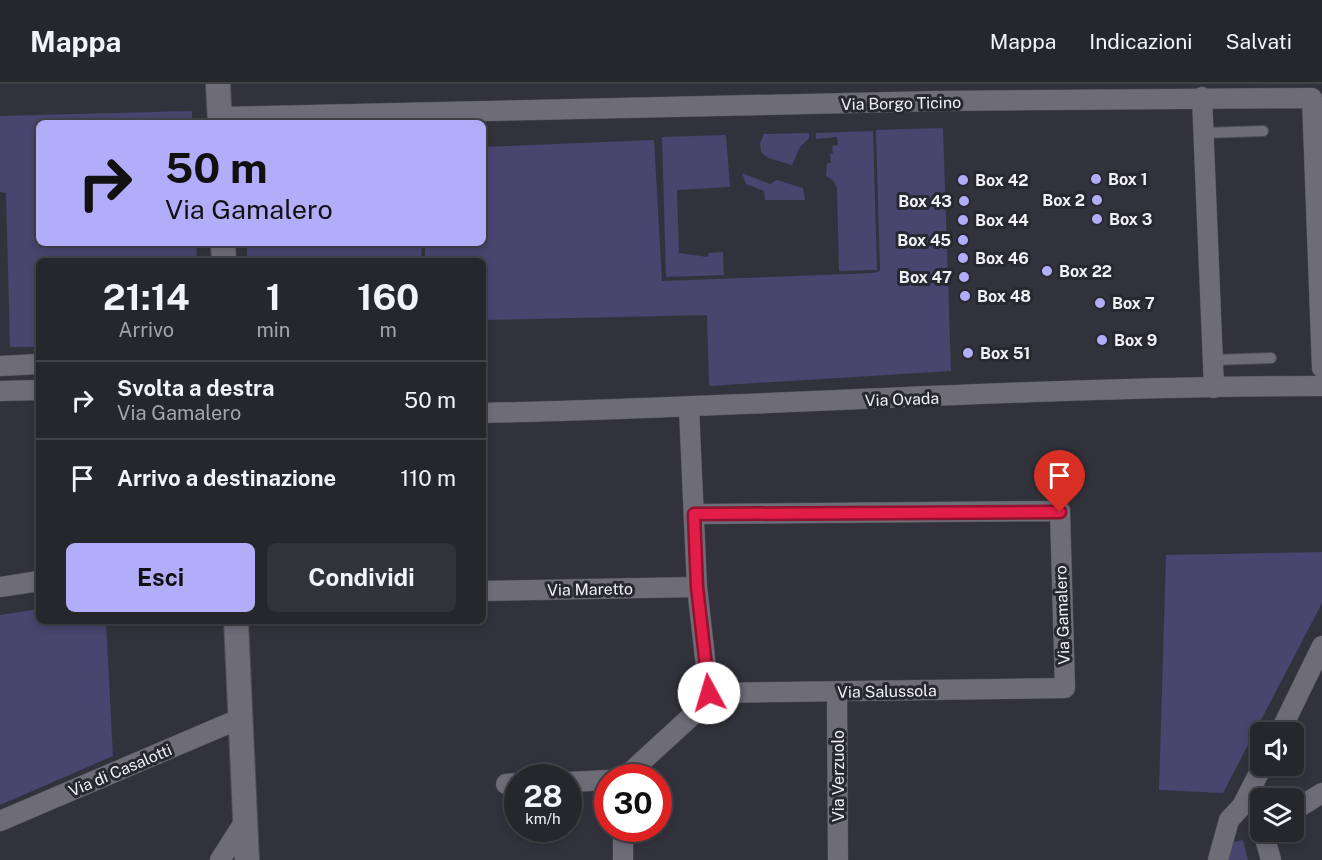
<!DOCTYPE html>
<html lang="it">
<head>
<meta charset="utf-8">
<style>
  body { margin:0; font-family:"Public Sans",sans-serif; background:#323239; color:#f1f3f6; height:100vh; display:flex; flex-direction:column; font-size:22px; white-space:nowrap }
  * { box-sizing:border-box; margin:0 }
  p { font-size:20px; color:#a4a5aa }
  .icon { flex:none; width:33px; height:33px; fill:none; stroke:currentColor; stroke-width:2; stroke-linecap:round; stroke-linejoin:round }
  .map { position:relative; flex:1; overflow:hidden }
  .drawer { position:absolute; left:36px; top:174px; width:450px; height:366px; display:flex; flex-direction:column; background:#26262d; border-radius:9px; box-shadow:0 3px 9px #0003,0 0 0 2px #424349 }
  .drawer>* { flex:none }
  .hud { position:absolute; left:36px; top:36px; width:450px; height:126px; border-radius:9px; box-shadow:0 3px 9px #0003,0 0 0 2px #424349; background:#b2adf9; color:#111; overflow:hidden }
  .tools { position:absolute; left:1250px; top:638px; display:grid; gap:12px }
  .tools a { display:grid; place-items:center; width:54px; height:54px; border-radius:9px; background:#26262d; box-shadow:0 3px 9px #0003,0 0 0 2px #424349; font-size:30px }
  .speed { position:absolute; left:504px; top:680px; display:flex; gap:12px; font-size:30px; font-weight:700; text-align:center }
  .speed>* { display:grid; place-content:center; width:78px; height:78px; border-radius:50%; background:#26262d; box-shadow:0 3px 9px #0003,0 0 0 2px #424349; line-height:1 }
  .speed small { font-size:15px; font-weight:400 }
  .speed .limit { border:9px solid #d22; background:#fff; color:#111 }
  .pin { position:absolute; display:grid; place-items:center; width:51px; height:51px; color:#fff; margin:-62px -26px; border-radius:50% 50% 50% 0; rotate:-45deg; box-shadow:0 0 6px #0007 }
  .pin .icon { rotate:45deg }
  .me { position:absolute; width:66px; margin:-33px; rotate:354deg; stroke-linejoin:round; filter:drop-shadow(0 0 4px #0008) }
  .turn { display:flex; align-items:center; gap:21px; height:126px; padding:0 30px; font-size:27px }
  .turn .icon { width:78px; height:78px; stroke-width:2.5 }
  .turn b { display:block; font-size:42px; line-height:51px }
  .eta { display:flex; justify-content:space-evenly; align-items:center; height:102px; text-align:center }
  .eta b { font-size:36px; font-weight:700; line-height:42px }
  .button { display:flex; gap:12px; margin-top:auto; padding:12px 30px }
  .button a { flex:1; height:69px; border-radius:9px; background:#b2adf9; color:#111; font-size:24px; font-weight:700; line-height:69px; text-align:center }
  .button a+a { background:#323239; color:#f1f3f6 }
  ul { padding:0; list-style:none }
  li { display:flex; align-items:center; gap:18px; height:78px; padding:0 30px; border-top:2px solid #424349 }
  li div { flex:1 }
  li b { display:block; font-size:22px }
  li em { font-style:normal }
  header { display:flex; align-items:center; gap:36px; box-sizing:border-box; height:84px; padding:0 30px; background:#26262d; border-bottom:2px solid #424349 }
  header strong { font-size:28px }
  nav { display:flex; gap:33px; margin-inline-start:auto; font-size:21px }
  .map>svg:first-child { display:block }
  .green { fill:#48456e }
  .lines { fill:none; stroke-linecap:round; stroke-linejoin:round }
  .service-casing { stroke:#4e4d56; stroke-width:12 }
  .minor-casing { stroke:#4e4d56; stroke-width:21 }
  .tertiary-casing { stroke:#4e4d56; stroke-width:26 }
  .service { stroke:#6d6c77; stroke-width:10 }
  .minor { stroke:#6d6c77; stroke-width:20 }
  .tertiary { stroke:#6d6c77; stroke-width:24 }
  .route-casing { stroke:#92132f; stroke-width:15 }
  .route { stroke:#e11d48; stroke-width:10 }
  .poi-dot { fill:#b2adf9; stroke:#282831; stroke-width:2 }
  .labels { text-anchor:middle; stroke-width:6; stroke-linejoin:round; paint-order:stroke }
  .street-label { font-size:16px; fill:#f1f0f7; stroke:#282831 }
  .poi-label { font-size:16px; font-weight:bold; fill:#f1f0f7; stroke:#282831; text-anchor:start }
</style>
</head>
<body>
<header>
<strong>Mappa</strong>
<nav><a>Mappa</a><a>Indicazioni</a><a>Salvati</a></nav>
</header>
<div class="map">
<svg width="1322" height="776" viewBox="0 0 1322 776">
  <rect width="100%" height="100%" fill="#32323c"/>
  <g class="green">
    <path d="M192,27V39H39V159H196L197,177H39V263H10L6,109L0,108V32Z"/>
    <path d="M943,44L951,287L709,302L707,231L483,236V177H425V159H483V63L654,56L662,197L874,189L880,187L876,46Z"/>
    <path d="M873,47L877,186L839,187L837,105L833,96L826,92L827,79H831L830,70L833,69L832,62L838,61L837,53L816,55V49Z"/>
    <path d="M809,49V54L800,63L792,81L768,74L761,68L760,59L764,50Z"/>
    <path d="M726,51L730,103L677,106L679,169L708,173L709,169L723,168L724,191L666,193L662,53Z"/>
    <path d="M742,89L770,100L777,96L803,104L805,116H765L764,107L746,100Z"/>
    <path d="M247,159H422L421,177H247Z"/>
    <path d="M1322,468V519L1223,709L1159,706L1166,471Z"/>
    <path d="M39,525V537H106L113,672L0,721V531Z"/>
    <path d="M1243,756L1248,776H1226L1229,759Z"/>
  </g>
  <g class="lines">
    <defs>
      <g id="service">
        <path d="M1203,49L1263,47"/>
        <path d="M1212,276L1271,274"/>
      </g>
      <g id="minor">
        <path d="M1202,13L1214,304"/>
        <path d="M220,33L938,17L1312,14L1322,284"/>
        <path d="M0,282L39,280"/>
        <path d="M0,307L39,306"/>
        <path d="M689,324L697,503L709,609"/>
        <path d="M483,329C763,323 1042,302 1322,302"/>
        <path d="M695,430L1060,427L1065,604L709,609"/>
        <path d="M0,503L39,497"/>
        <path d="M483,507L697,503"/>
        <path d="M837,608L838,776"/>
        <path d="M1280,648L1322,562"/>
        <path d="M625,693L696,628L709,609"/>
        <path d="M568,698L608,696"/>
        <path d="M506,700L518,699"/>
        <path d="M1293,727L1322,709"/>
        <path d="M0,737L239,635"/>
        <path d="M623,744V776"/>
        <path d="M1263,747L1271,776"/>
        <path d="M220,776L245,737"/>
        <path d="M1218,776L1229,736L1242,722L1263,681"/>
      </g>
      <g id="tertiary">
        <path d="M218,0L220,39"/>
        <path d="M223,159L224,177"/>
        <path d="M236,537L247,776"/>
      </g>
    </defs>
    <use href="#service" class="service-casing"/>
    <use href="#minor" class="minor-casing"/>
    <use href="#tertiary" class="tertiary-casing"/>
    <use href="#service" class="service"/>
    <use href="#minor" class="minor"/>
    <use href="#tertiary" class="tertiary"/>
  </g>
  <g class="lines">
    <defs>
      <path id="route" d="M709,609L697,503L694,430L1060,428"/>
    </defs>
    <use href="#route" class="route-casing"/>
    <use href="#route" class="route"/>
  </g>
  <g class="poi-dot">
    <circle cx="1096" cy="95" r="6"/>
    <circle cx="963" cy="96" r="6"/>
    <circle cx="1097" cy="116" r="6"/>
    <circle cx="964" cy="117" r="6"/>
    <circle cx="1097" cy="135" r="6"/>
    <circle cx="963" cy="136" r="6"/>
    <circle cx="963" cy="156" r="6"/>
    <circle cx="963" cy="174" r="6"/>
    <circle cx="1047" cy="187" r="6"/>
    <circle cx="964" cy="193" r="6"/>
    <circle cx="965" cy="212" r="6"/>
    <circle cx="1100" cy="219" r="6"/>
    <circle cx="1102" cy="256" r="6"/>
    <circle cx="968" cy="269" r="6"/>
  </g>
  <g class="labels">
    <g class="street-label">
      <text transform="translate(901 19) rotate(-1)" y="6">Via Borgo Ticino</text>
      <text transform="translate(902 315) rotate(-2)" y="6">Via Ovada</text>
      <text transform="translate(590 505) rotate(-1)" y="6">Via Maretto</text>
      <text transform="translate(1062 531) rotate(-92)" y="6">Via Gamalero</text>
      <text transform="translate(887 607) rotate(-1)" y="6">Via Salussola</text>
      <text transform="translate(120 686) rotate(-23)" y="6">Via di Casalotti</text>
      <text transform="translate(838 692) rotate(-90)" y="6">Via Verzuolo</text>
    </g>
    <g class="poi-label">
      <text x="1108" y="101">Box 1</text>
      <text x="975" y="102">Box 42</text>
      <text x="1085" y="122" text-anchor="end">Box 2</text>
      <text x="952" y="123" text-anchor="end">Box 43</text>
      <text x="1109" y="141">Box 3</text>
      <text x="975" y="142">Box 44</text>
      <text x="951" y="162" text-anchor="end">Box 45</text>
      <text x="975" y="180">Box 46</text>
      <text x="1059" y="193">Box 22</text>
      <text x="952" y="199" text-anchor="end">Box 47</text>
      <text x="977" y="218">Box 48</text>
      <text x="1112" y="225">Box 7</text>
      <text x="1114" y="262">Box 9</text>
      <text x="980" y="275">Box 51</text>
    </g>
  </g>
</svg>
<div class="tools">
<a><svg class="icon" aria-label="sound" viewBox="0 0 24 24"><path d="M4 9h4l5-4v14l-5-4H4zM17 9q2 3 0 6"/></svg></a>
<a><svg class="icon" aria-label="layers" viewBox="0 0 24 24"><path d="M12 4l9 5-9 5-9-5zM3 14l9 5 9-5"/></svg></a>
</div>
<div class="speed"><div>28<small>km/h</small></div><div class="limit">30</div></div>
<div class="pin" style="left:1060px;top:428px;background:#d93025"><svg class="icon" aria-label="arrive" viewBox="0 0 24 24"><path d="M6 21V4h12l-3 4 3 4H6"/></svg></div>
<svg class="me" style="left:709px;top:609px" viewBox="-20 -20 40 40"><circle r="19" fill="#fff"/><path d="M0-13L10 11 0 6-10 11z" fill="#e11d48"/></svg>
<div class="hud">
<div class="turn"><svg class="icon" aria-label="right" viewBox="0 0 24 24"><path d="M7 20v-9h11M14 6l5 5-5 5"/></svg><div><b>50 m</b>Via Gamalero</div></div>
</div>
<section class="drawer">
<div class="eta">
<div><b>21:14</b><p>Arrivo</p></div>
<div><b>1</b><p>min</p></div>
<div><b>160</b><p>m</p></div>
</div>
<ul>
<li><svg class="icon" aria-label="right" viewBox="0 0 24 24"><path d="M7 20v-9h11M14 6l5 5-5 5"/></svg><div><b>Svolta a destra</b><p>Via Gamalero</p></div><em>50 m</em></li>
<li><svg class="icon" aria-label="arrive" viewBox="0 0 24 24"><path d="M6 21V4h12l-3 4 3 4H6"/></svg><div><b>Arrivo a destinazione</b></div><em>110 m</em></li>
</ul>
<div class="button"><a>Esci</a><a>Condividi</a></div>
</section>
</div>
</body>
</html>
